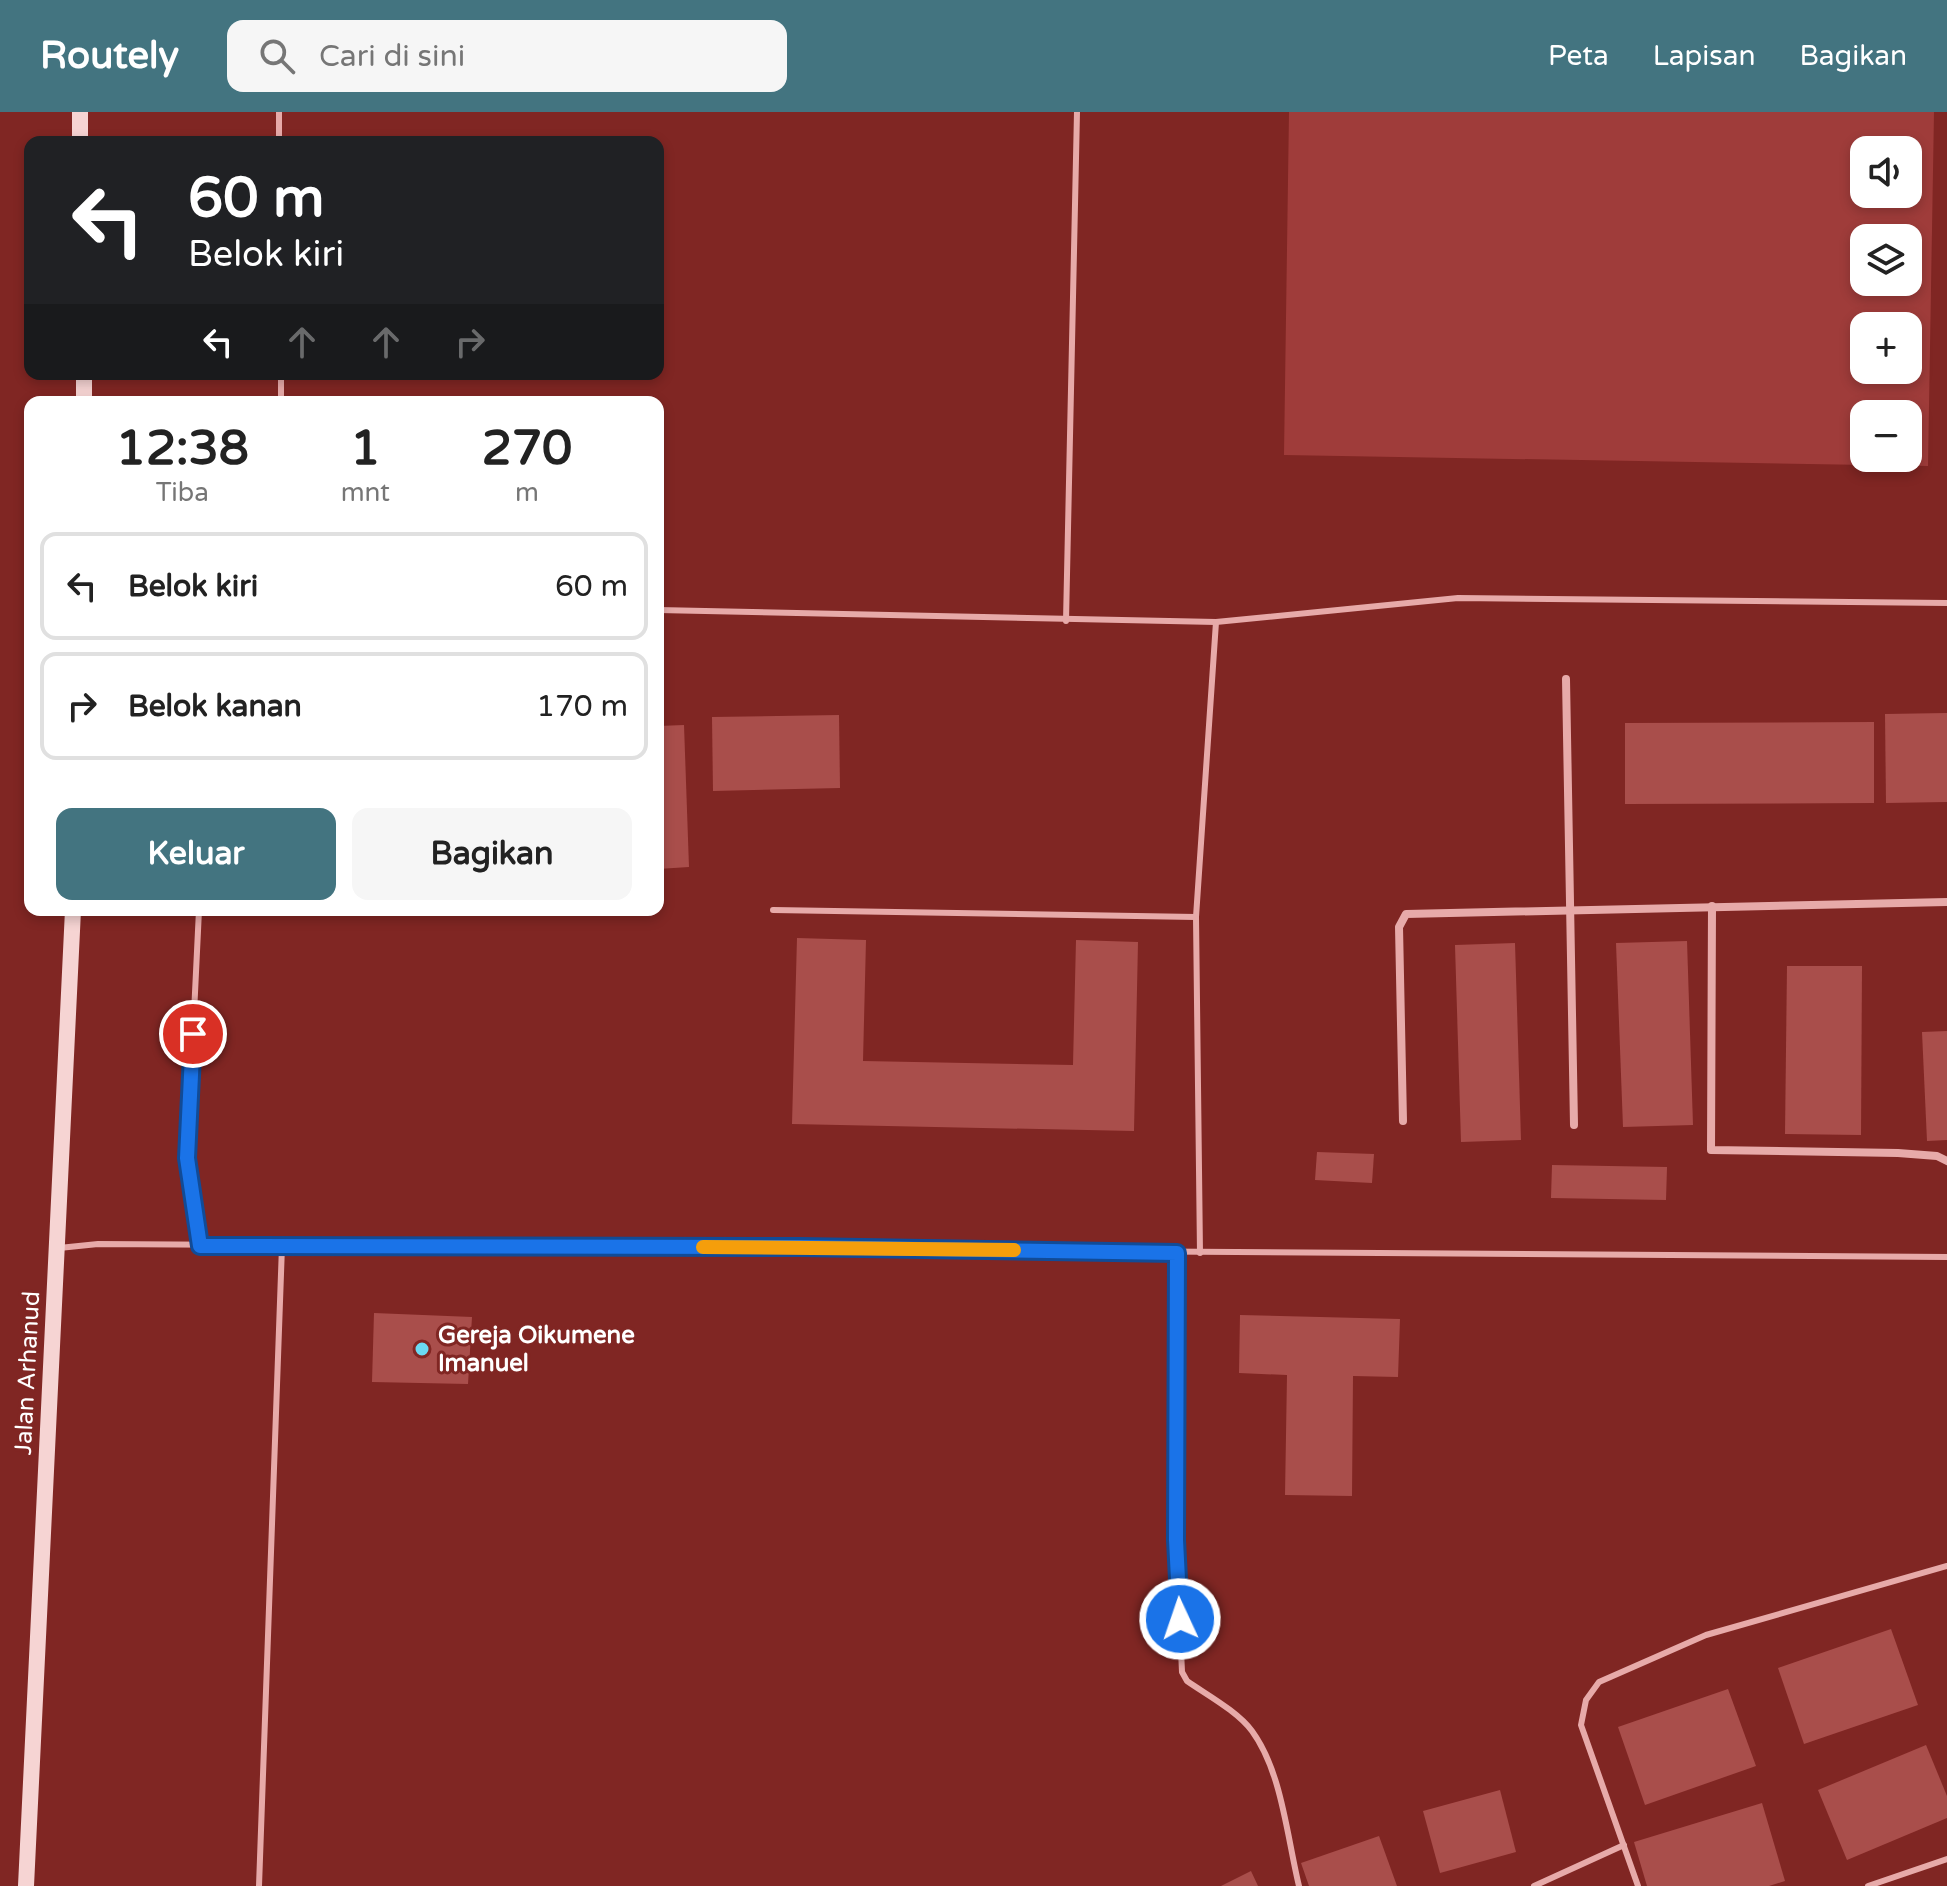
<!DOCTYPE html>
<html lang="id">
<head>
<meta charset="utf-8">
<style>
  body { margin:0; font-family:"Varela Round",sans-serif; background:#f6f6f6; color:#222; height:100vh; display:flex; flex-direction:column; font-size:30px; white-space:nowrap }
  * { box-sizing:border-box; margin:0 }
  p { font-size:26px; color:#767676 }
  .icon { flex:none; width:44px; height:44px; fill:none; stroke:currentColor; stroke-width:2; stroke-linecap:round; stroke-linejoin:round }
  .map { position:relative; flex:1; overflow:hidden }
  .sheet { position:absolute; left:24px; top:284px; width:640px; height:520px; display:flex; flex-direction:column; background:#fff; border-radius:16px; box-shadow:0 4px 12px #0003 }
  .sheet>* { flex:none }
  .hud { position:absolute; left:24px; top:24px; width:640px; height:244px; border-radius:16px; box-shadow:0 4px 12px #0003; background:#202124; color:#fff; overflow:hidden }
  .tools { position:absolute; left:1850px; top:24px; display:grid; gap:16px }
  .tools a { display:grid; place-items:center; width:72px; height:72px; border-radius:16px; background:#fff; box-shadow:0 4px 12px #0003; font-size:40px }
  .pin { position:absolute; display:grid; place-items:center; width:68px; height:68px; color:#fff; margin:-34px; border:4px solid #fff; border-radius:50%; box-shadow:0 2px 8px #0007 }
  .me { position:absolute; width:88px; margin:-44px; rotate:357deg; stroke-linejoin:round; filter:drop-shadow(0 0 6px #0008) }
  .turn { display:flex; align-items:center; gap:28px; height:168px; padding:0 32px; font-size:36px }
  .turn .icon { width:104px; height:104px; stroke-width:2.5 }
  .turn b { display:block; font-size:56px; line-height:68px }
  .lanes { display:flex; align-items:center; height:76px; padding:0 32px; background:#0003; justify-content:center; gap:40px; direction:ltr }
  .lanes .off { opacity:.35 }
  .eta { display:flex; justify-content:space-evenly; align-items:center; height:136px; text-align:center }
  .eta b { font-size:48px; font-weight:700; line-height:56px }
  .primary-button { display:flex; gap:16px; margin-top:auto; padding:16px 32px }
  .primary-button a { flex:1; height:92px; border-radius:16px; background:#437480; color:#fff; font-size:32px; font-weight:700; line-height:92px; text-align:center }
  .primary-button a+a { background:#f6f6f6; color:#222 }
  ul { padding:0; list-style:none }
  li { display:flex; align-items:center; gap:24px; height:108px; margin:0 16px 12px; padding:0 16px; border:4px solid #e0e0e0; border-radius:16px }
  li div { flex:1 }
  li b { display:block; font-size:30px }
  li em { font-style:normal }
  header { display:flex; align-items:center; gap:48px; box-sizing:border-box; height:112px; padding:0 40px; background:#437480; color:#fff }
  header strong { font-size:38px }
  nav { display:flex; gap:44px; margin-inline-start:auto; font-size:28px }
  .search { width:560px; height:72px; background:#f6f6f6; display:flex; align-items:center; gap:20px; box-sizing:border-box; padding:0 28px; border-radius:16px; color:#767676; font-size:30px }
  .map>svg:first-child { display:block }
  .green { fill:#9f3c3a; fill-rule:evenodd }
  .building { fill:#a94e4b }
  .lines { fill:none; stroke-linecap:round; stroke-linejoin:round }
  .lane { stroke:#e7aaa9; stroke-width:6 }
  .street { stroke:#e7aaa9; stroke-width:8 }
  .secondary { stroke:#f6d4d3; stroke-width:16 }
  .route-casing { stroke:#114b97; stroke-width:20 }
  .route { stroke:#1a73e8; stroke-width:14 }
  .slow { stroke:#f59e0b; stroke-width:14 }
  .poi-dot { fill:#6bd9f2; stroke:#802623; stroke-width:3 }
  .labels { text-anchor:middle; stroke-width:6; stroke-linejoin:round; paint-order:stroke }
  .poi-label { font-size:24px; font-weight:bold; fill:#fff; stroke:#802623; text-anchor:start }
  .street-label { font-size:24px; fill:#fff; stroke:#802623 }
</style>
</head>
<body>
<header>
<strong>Routely</strong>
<div class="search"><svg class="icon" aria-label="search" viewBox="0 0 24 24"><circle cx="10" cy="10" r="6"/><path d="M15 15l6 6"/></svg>Cari di sini</div>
<nav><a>Peta</a><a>Lapisan</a><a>Bagikan</a></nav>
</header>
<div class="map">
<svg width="1947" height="1774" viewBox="0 0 1947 1774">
  <rect width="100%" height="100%" fill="#802623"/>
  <path class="green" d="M1289,0H1934L1928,354L1284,343ZM1864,38H1908V82H1864ZM1864,126H1908V170H1864ZM1864,214H1908V258H1864ZM1864,302H1908V346H1864Z"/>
  <g class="building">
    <path d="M1947,601V690L1886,691L1885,602Z"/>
    <path d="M839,603L840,676L713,679L712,605Z"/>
    <path d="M1874,610V691L1625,692V611Z"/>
    <path d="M684,613L689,755L658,757V614Z"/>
    <path d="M797,826L866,828L863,949L1073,953L1076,828L1138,830L1134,1019L792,1012Z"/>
    <path d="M1687,829L1693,1013L1623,1015L1616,831Z"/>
    <path d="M1515,831L1521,1028L1461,1030L1455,833Z"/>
    <path d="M1787,854H1862L1861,1023L1785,1022Z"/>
    <path d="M1947,919V1028L1927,1029L1922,920Z"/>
    <path d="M1317,1040L1374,1042L1372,1071L1315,1068Z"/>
    <path d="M1552,1053L1667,1055L1666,1088L1551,1086Z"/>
    <path d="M374,1201L472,1205L468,1272L372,1270Z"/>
    <path d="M1240,1203L1400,1207L1398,1265L1353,1264L1352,1384L1285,1383L1287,1263L1239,1261Z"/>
    <path d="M1891,1517L1918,1593L1804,1632L1778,1556Z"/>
    <path d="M1728,1577L1756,1654L1645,1693L1618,1615Z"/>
    <path d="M1926,1633L1947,1684V1706L1847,1748L1818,1678Z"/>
    <path d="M1500,1678L1516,1740L1440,1761L1423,1699Z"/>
    <path d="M1762,1691L1785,1769L1769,1774H1647L1634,1730Z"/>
    <path d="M1379,1724L1397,1774H1309L1301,1751Z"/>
    <path d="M1251,1759L1258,1774H1221Z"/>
  </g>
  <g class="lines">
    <g class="lane">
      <path d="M279,0V30"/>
      <path d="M281,290V262"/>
      <path d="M658,498L1216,510L1458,486L1947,491"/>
      <path d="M1066,509L1077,0"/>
      <path d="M199,798L187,1046L200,1134"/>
      <path d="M773,798L1196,805"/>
      <path d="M59,1136L98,1132L1947,1145"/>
      <path d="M1177,1141L1176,1428L1182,1560L1187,1569C1207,1583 1237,1599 1252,1619C1282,1660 1287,1725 1299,1774"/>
      <path d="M1200,1141L1196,805L1216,510"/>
      <path d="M259,1774L282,1134"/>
      <path d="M1534,1774L1624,1733"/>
      <path d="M1638,1774L1581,1613L1586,1588L1599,1570L1706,1523L1947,1454"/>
      <path d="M1868,1774L1947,1747"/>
    </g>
    <g class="street">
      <path d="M1566,567L1574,1013"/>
      <path d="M1712,794L1711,1038L1898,1041L1937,1044L1947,1049"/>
      <path d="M1403,1009L1399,815L1406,802L1947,790"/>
    </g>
    <g class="secondary">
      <path d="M80,0V30"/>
      <path d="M84,262V290"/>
      <path d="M26,1774L73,798"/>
    </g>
  </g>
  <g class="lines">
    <defs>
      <path id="route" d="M193,922L187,1046L200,1134L800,1135L1177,1141L1176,1428L1180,1507"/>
    </defs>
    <use href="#route" class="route-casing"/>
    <use href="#route" class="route"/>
    <path class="slow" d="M703,1135L1014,1138"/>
  </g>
  <circle class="poi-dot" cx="422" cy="1237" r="8"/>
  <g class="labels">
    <g class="poi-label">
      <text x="438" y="1231">Gereja Oikumene<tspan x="438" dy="28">Imanuel</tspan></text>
    </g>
    <g class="street-label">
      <text transform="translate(27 1261) rotate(-87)" y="8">Jalan Arhanud</text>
    </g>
  </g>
</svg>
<div class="tools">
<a><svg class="icon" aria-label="sound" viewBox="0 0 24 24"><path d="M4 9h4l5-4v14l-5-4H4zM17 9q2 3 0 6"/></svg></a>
<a><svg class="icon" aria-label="layers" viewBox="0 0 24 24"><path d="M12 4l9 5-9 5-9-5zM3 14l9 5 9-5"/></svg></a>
<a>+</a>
<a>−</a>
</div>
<div class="pin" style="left:193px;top:922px;background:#d93025"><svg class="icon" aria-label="arrive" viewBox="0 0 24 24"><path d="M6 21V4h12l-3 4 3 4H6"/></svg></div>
<svg class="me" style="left:1180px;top:1507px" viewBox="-20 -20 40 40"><circle r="17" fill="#1a73e8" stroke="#fff" stroke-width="3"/><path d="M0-11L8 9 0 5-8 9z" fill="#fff"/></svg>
<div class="hud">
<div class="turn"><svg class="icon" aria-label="left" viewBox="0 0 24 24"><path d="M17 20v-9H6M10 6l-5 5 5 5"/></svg><div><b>60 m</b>Belok kiri</div></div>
<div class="lanes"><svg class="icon" aria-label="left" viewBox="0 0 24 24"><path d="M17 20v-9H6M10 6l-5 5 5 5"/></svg><svg class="icon off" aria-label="ahead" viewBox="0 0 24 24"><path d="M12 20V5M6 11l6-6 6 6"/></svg><svg class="icon off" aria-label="ahead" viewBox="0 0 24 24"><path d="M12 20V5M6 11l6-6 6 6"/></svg><svg class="icon off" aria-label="right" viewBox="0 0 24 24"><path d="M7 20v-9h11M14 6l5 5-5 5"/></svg></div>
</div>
<section class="sheet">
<div class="eta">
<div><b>12:38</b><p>Tiba</p></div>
<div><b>1</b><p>mnt</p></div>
<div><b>270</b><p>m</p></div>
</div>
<ul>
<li><svg class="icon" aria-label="left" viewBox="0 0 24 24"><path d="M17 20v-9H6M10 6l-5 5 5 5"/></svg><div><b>Belok kiri</b></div><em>60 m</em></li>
<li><svg class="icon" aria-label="right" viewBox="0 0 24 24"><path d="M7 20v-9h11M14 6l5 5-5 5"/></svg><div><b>Belok kanan</b></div><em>170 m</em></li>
</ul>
<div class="primary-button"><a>Keluar</a><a>Bagikan</a></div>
</section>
</div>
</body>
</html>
